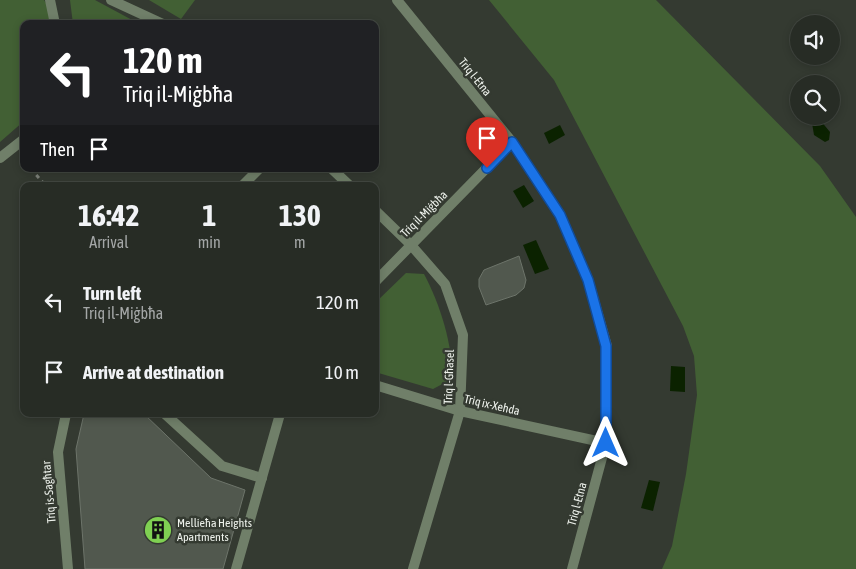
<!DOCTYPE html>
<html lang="en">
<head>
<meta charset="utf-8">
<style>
  body { margin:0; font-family:"Asap Condensed",sans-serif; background:#2f342d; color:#f1f3f6; height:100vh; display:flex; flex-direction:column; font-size:19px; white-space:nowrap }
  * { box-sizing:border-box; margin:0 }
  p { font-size:16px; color:#a4a7a7 }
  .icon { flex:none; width:28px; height:28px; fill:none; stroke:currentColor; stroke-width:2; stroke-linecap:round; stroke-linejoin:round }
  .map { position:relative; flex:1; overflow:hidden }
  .panel { position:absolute; left:20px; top:182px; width:359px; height:235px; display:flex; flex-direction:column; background:#272c25; border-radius:10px; box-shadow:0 2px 8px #0003,0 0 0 1px #434842 }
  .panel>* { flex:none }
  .top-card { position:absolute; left:20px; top:20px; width:359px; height:152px; border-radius:10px; box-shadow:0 2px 8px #0003,0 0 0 1px #434842; background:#202124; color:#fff; overflow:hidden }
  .fabs { position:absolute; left:790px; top:15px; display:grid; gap:10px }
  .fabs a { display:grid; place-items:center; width:50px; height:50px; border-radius:50%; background:#272c25; box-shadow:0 2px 8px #0003,0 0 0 1px #434842; font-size:25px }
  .pin { position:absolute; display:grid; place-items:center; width:42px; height:42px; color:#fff; margin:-51px -21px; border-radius:50% 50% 50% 0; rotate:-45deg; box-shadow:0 0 5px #0007 }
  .pin .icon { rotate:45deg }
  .me { position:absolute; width:55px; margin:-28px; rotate:0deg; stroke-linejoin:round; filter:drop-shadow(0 0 4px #0008) }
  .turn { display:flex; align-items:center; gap:18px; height:105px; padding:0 20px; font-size:22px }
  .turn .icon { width:65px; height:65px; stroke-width:2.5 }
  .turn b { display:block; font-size:35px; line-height:42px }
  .then { display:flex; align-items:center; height:48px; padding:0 20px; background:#0003; gap:10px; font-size:19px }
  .eta { display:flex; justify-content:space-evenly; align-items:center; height:85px; text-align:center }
  .eta b { font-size:30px; font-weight:700; line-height:35px }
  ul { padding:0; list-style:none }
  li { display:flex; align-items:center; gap:15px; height:70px; padding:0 20px }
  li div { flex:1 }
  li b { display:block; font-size:19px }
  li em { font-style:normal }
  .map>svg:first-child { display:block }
  .green { fill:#426034 }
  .water { fill:#0b2200 }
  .building { fill:#51584e; stroke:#6d746a }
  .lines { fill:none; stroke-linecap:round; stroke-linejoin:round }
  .path { stroke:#7c8179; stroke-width:3; stroke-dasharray:4 4; stroke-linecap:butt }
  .street { stroke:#707f69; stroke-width:10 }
  .route-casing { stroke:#114b97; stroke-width:12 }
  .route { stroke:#1a73e8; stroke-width:9 }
  .labels { text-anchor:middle; stroke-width:5; stroke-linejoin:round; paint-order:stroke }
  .street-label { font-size:12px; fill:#eef2ec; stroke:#343a31 }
  .poi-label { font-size:12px; fill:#eef2ec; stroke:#343a31; text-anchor:start }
</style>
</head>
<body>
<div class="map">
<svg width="856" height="569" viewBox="0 0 856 569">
  <rect width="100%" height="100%" fill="#343a31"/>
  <g class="green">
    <path d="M0,0H44L53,14L54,24H24V121L0,142Z"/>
    <path d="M70,0H95L134,21L131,24H73Z"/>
    <path d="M149,0H195L181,19Z"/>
    <path d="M489,0H656L820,166L856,217V569H662L672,546L686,474L697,395L694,356L683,326L554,80Z"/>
    <path d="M406,273L424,274C440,304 453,345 452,379L433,389L375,372V303Z"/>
  </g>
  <g class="water">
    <path d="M814,120H820L830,132L829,140L825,142L814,135L812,123Z"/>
    <path d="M560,125L565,135L549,144L544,133Z"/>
    <path d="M524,185L534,201L523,208L513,191Z"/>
    <path d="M536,240L549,269L535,274L523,245Z"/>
    <path d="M671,366L685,367V392L670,391Z"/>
    <path d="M649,480L660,482L653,511L641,508Z"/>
  </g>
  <g class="building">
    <path d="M519,256L526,280L524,288L516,295L486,305L479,287V279L484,270Z"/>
    <path d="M84,414H144L211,478L245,490L223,569H85L76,449Z"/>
  </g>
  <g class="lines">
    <path class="path" d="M31,169L46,186"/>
    <g class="street">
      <path d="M50,0L55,24"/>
      <path d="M111,0L163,24"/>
      <path d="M397,0L512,142L560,215L588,279L607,346L606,443L572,569"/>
      <path d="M0,158L24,139"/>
      <path d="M332,169L350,186"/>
      <path d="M242,186L259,169"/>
      <path d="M375,210L411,245L445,284L463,335L460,411L413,569"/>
      <path d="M375,282L512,142"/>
      <path d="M375,385L460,411L606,443"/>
      <path d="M66,414L58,452L68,569"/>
      <path d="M165,414L222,466L262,478"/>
      <path d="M236,569L280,414"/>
    </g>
  </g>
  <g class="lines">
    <defs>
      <path id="route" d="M487,168L512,142L560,215L588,280L606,346V443"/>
    </defs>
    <use href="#route" class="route-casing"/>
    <use href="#route" class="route"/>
  </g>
  <defs>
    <symbol id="building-disc" viewBox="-11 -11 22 22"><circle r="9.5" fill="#7fd052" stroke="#343a31"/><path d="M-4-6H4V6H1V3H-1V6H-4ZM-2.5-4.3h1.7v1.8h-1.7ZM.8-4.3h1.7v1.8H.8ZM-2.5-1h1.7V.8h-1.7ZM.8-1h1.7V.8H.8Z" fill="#111"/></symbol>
  </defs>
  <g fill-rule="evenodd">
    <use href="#building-disc" x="142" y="514" width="32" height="32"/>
  </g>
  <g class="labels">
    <g class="street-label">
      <text transform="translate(475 77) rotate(51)" y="4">Triq l-Etna</text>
      <text transform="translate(424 214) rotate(-45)" y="4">Triq il-Miġbħa</text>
      <text transform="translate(449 377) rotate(-88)" y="4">Triq l-Għasel</text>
      <text transform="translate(492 405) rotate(13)" y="4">Triq ix-Xehda</text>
      <text transform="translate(49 492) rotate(-95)" y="4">Triq is-Sagħtar</text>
      <text transform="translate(577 504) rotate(-75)" y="4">Triq l-Etna</text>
    </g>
    <g class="poi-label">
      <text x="177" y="527">Mellieħa Heights<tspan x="177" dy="14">Apartments</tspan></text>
    </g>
  </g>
</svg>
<div class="fabs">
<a><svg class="icon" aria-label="sound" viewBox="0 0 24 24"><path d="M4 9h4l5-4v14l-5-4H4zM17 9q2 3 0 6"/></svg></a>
<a><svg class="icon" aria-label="search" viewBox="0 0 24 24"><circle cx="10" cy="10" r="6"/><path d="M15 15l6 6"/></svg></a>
</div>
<div class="pin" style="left:487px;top:168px;background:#d93025"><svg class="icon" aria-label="arrive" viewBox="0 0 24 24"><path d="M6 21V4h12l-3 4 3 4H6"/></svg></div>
<svg class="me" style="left:606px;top:443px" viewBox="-20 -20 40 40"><path d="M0-17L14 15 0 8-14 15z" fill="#1a73e8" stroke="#fff" stroke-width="4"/></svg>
<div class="top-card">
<div class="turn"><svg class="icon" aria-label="left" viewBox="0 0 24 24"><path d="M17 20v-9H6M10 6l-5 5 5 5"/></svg><div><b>120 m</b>Triq il-Miġbħa</div></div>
<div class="then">Then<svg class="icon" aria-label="arrive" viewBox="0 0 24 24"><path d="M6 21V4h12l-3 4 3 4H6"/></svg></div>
</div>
<section class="panel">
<div class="eta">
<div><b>16:42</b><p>Arrival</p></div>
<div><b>1</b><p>min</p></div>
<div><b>130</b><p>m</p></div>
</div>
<ul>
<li><svg class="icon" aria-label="left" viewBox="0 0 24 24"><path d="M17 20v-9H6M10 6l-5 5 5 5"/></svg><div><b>Turn left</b><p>Triq il-Miġbħa</p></div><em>120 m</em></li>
<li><svg class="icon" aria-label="arrive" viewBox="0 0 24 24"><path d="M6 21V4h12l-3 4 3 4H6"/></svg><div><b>Arrive at destination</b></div><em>10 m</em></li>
</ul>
</section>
</div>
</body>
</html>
